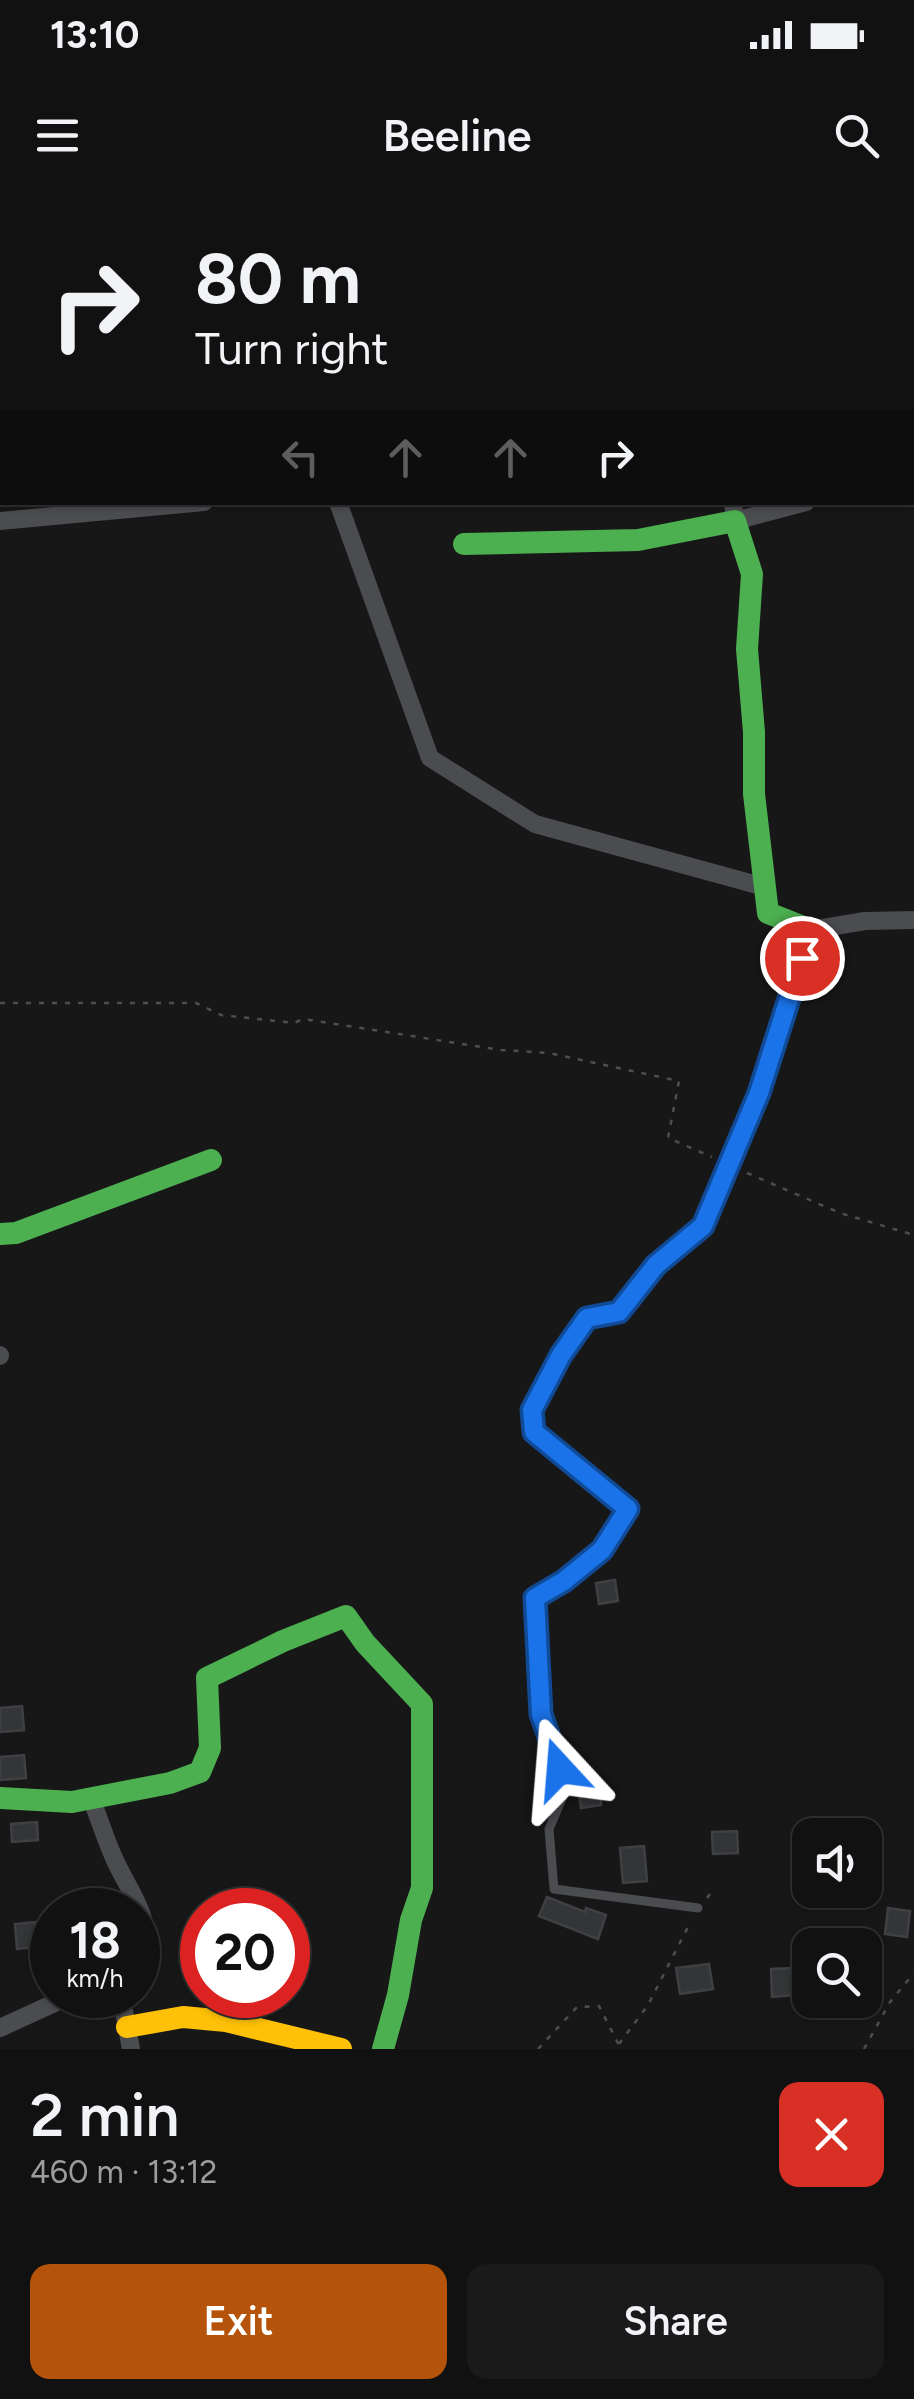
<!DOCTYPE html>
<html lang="en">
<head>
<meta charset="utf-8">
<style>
  body { margin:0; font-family:Figtree,sans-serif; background:#1a1a1a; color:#f1f3f6; height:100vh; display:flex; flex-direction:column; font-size:38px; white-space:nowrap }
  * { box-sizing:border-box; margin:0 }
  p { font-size:32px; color:#9c9d9f }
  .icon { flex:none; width:55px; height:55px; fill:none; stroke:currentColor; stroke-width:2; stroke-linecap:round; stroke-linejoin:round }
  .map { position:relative; height:1849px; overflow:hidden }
  .drawer { display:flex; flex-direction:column; background:#111; flex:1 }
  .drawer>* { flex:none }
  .top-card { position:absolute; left:0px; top:0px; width:915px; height:305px; box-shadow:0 2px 8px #0004,0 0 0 2px #303131; background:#111; color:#f1f3f6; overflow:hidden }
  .buttons { position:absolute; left:792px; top:1618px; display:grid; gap:20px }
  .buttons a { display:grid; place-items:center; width:90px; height:90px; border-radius:20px; background:#111; box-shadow:0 2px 8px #0004,0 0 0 2px #303131; font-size:50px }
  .speed { position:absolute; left:30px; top:1688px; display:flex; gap:20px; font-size:50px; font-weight:700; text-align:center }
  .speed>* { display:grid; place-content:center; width:130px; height:130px; border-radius:50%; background:#111; box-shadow:0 2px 8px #0004,0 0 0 2px #303131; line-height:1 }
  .speed small { font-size:25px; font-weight:400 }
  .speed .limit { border:15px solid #d22; background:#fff; color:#111 }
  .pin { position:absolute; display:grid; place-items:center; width:85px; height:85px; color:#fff; margin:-42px; border:5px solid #fff; border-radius:50%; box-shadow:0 2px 10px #0007 }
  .me { position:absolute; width:110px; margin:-55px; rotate:341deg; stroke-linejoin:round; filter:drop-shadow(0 0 8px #0008) }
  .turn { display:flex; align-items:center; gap:35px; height:210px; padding:0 30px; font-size:45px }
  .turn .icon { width:130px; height:130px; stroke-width:2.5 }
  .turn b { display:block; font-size:70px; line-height:85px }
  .lanes { display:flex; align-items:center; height:95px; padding:0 30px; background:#0003; justify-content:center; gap:50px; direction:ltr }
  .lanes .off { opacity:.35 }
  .round { display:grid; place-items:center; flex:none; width:105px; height:105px; border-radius:20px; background:#1a1a1a }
  .head { display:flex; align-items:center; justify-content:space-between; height:170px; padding:0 30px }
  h1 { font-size:60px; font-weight:600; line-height:75px }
  .primary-button { display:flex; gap:20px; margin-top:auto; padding:20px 30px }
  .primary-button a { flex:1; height:115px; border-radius:20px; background:#b45309; color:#fff; font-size:40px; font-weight:600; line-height:115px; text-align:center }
  .primary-button a+a { background:#1a1a1a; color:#f1f3f6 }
  .status { display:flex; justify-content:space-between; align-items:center; height:70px; padding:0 50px; background:#111; direction:ltr }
  .status svg { height:28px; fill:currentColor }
  header { display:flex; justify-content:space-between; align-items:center; height:130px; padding:0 30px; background:#111; font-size:45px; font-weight:600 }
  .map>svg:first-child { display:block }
  .building { fill:#343537; stroke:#3f4043; stroke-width:2.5 }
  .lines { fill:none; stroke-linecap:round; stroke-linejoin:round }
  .path { stroke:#4d4e52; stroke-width:2.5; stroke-dasharray:5 8; stroke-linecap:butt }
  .lane { stroke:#4b4c50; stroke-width:9 }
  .street { stroke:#4b4c50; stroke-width:18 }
  .fast { stroke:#4caf50; stroke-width:22 }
  .slow { stroke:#ffc107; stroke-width:22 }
  .route-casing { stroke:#114b97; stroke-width:25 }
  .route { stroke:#1a73e8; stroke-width:18 }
</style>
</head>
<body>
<div class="status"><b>13:10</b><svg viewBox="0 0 49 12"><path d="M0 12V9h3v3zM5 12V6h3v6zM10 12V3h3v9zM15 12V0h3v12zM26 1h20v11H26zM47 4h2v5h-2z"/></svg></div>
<header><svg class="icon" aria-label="menu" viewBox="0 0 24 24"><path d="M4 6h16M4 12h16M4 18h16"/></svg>Beeline<svg class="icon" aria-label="search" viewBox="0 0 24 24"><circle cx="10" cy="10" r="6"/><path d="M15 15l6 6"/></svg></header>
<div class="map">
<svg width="914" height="1849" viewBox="0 0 914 1849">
  <rect width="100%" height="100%" fill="#171717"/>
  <g class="building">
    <path d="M615,1380L618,1401L599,1404L596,1383Z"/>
    <path d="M22,1506L24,1530L0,1532V1508Z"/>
    <path d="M24,1555L26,1578L0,1580V1557Z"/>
    <path d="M599,1589L601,1605L581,1608L579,1592Z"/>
    <path d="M37,1622L38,1640L12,1642L11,1624Z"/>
    <path d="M737,1631L738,1653L713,1654L712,1632Z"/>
    <path d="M644,1646L647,1681L623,1683L620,1648Z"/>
    <path d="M547,1697L585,1712L586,1708L606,1715L598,1739L539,1716Z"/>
    <path d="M888,1708L910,1711L907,1737L885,1734Z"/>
    <path d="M35,1722L37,1747L17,1749L15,1724Z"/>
    <path d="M709,1764L713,1789L680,1794L676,1768Z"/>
    <path d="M794,1768L795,1795L772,1797L771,1769Z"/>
  </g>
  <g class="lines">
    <g class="path">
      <path d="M0,803H196L221,815L294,823L303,819L501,850L549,853L679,881L668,938L712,957"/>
      <path d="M747,973L840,1013L914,1035"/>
      <path d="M707,1698L712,1691"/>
      <path d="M619,1844L648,1805L691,1721"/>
      <path d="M538,1849L577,1807L599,1806L621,1849"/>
      <path d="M864,1849L890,1802L914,1773"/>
    </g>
    <path class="lane" d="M616,1112L587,1118L561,1155L532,1210L534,1232L628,1309L602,1350L564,1381L535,1398L541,1514L566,1589L549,1629L554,1689L698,1708"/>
    <g class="street">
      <path d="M724,0V2"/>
      <path d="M912,266H914"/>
      <path d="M338,302L430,558L535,624L765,687"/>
      <path d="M733,302L735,321L806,302"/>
      <path d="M0,321L204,302"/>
      <path d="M811,730L865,721L914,720"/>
      <path d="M0,1156V1155"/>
      <path d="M91,1598C99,1618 105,1638 114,1658C129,1692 150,1713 146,1753L138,1760"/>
      <path d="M121,1795L131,1849"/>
      <path d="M0,1828L72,1795"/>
    </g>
    <g class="fast">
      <path d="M464,344L638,340L735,321L752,374L747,449L754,532V594L768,713L811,730L787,806"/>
      <path d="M0,1034L16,1033L211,960"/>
      <path d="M0,1598L72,1602L170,1583L200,1572L210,1548L207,1478L283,1441L346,1416L365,1443L422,1504V1688L411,1720L398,1795L383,1849"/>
    </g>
    <g class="slow">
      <path d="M619,1112L657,1065L703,1026L759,893L787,806"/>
      <path d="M127,1827L183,1817L226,1821L341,1849"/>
    </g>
  </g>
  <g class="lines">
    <defs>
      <path id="route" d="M560,1569L541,1514L535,1398L564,1381L602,1350L628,1309L534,1232L532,1210L561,1155L587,1118L619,1112L656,1065L703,1026L759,893L802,758"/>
    </defs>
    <use href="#route" class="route-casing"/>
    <use href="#route" class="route"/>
  </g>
</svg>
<div class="buttons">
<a><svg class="icon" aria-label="sound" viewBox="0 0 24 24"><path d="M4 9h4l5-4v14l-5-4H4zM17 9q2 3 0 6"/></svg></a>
<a><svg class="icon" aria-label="search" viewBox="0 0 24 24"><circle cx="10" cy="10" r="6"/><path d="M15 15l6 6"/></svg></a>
</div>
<div class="speed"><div>18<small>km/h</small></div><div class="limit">20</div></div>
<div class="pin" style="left:802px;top:758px;background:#d93025"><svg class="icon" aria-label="arrive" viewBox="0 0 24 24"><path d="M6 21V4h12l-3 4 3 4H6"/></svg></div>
<svg class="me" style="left:560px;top:1569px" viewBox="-20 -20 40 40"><path d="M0-17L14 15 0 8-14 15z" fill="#1a73e8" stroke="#fff" stroke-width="4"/></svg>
<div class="top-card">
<div class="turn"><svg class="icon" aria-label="right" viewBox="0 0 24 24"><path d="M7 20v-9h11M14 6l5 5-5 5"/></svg><div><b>80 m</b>Turn right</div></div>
<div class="lanes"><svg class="icon off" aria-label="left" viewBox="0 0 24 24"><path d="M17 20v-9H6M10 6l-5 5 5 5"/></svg><svg class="icon off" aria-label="ahead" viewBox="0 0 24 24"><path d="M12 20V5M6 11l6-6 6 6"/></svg><svg class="icon off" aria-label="ahead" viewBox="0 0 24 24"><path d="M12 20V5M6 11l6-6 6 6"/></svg><svg class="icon" aria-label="right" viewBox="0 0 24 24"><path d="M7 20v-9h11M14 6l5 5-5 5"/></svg></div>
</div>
</div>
<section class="drawer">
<div class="head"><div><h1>2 min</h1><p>460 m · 13:12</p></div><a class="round" style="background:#d93025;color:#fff"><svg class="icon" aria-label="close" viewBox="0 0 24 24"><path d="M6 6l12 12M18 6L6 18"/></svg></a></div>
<div class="primary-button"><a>Exit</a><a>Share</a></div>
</section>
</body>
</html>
